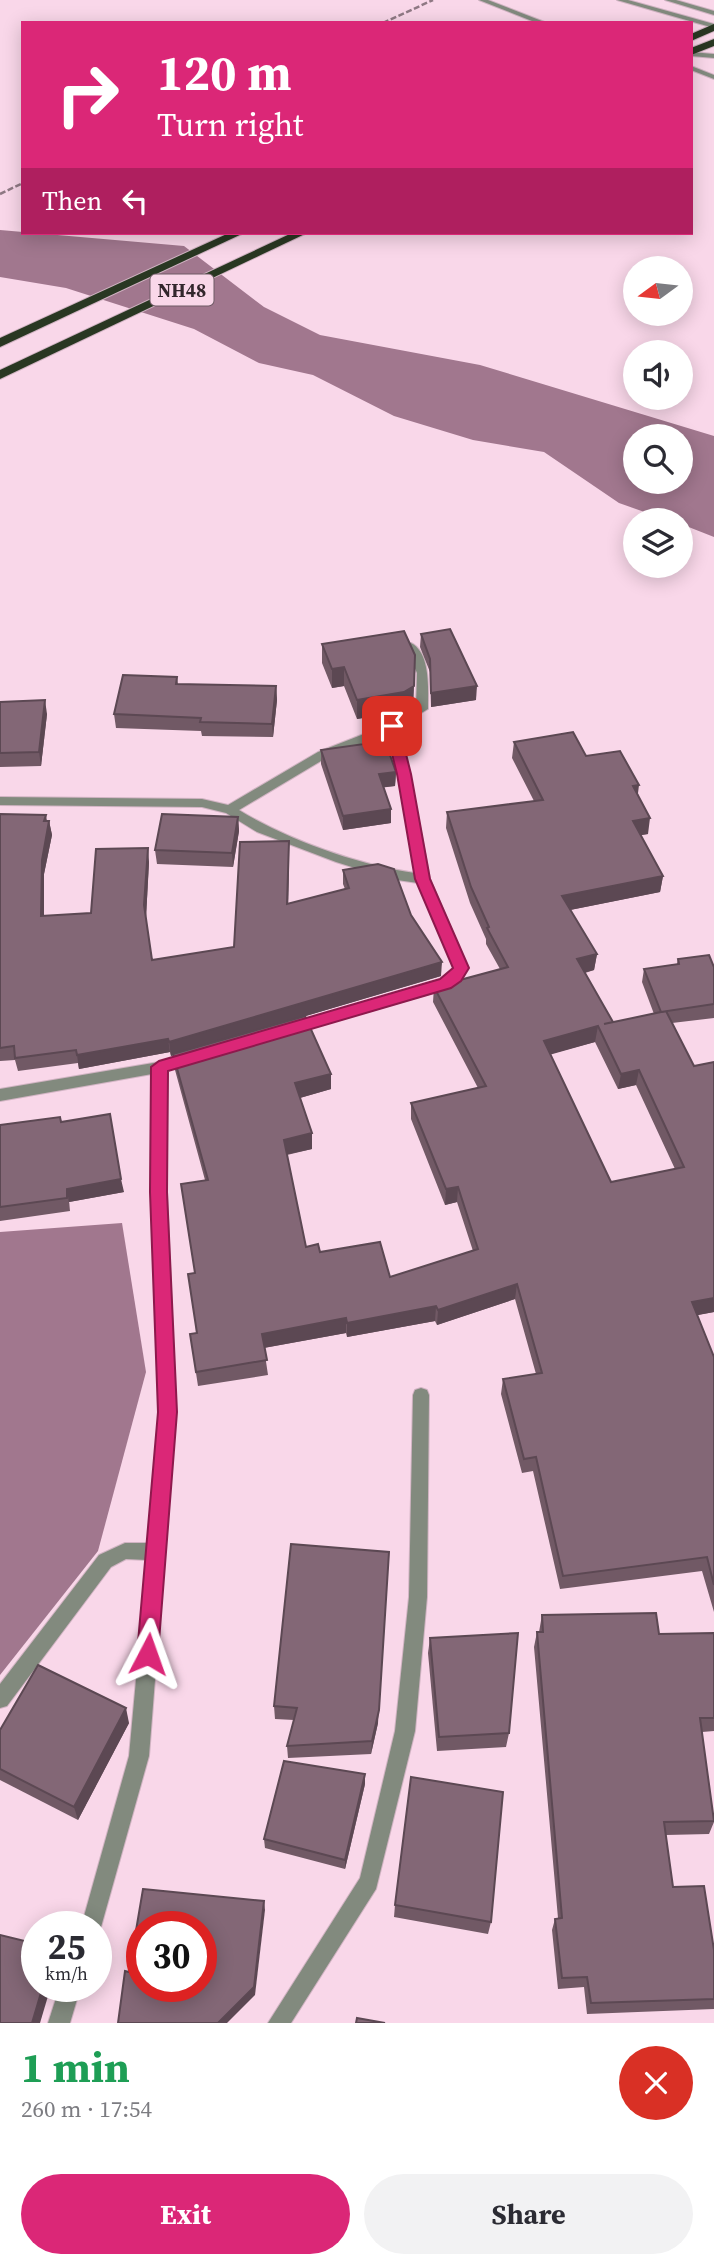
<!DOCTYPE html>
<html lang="en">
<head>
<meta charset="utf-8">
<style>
  body { margin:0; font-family:"Source Serif 4",serif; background:#f2f2f3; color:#2b2b33; height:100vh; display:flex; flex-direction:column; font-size:26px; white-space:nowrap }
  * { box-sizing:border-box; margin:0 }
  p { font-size:23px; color:#7c7c81 }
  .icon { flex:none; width:38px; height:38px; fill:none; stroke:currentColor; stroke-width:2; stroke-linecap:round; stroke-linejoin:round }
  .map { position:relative; height:2023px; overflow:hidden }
  .panel { display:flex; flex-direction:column; background:#fff; flex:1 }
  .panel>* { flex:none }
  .guide { position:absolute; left:21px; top:21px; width:672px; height:214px; border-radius:0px; box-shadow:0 4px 18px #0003; background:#db2777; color:#fff; overflow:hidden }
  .needle { width:46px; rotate:255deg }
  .buttons { position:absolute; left:623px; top:256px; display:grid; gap:14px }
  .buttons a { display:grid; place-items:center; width:70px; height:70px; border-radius:50%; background:#fff; box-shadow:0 4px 18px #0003; font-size:35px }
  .speed { position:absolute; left:21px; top:1911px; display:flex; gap:14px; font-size:35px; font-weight:700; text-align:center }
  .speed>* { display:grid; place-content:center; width:91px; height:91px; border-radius:50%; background:#fff; box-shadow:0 4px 18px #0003; line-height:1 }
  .speed small { font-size:18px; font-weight:400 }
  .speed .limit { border:10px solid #d22; background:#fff; color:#111 }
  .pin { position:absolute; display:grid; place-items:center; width:60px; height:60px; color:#fff; margin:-30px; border-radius:14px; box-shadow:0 4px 10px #0006 }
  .me { position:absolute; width:77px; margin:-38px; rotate:4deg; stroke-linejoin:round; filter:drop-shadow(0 0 5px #0008) }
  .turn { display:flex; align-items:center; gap:24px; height:147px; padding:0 21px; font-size:32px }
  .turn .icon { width:91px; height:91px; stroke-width:2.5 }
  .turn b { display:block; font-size:49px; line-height:60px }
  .then { display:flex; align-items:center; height:66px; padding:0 21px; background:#0003; gap:14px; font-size:26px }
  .round { display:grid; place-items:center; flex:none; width:74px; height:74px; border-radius:37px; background:#f2f2f3 }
  .headline { display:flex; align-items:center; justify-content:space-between; height:119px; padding:0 21px }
  h1 { font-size:42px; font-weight:700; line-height:52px; color:#1e9e55 }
  .primary-button { display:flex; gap:14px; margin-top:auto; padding:14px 21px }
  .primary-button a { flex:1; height:80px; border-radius:42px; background:#db2777; color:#fff; font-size:28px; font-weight:700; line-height:80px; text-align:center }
  .primary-button a+a { background:#f2f2f3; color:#2b2b33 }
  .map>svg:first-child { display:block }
  .water { fill:#a1778e; fill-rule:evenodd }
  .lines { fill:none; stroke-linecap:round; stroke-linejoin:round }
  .service-casing { stroke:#d1b4c3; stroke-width:2 }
  .minor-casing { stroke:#d1b4c3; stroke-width:2 }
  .tertiary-casing { stroke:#d1b4c3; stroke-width:2 }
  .trunk-casing { stroke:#d1b4c3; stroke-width:2 }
  .service { fill:#828a7e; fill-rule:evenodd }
  .minor { fill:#828a7e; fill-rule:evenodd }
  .tertiary { fill:#828a7e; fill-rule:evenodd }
  .trunk { fill:#293722; fill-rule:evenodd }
  .rail { stroke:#8f7984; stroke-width:2.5; stroke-dasharray:6 2.5; stroke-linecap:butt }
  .wall { fill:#715965; fill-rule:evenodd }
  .shaded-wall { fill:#5c4853 }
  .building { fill:#836776; stroke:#5c4853; stroke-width:2; fill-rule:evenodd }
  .route { fill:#db2777; stroke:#8e194d; stroke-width:2 }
  .labels { text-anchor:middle; stroke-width:7; stroke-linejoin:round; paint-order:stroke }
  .shield { fill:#f9d7e9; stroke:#6e5b65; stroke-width:2 }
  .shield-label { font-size:19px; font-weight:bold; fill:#32262c }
</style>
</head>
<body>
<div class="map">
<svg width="714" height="2023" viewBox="0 0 714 2023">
  <rect width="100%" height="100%" fill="#f9d7e9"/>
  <g class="water">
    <path d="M0,230L184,246L264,307L320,335L480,365L714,436V537L681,524V520H667L619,503L544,452L473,440L394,416L313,375L259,363L194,329L66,288L0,277ZM635,436H681V481H635Z"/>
    <path d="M122,1223L146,1372L98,1551L0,1675V1232Z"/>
  </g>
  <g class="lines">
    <defs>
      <path id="service" d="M691,66L714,75V79L691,70Z"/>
      <g id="minor">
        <path d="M479,0H488L547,23H537Z"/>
        <path d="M691,52L714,54V58L691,56Z"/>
        <path d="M411,643C431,653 428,690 428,709L398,727L410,774L430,879L468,968L460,981L450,988L291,1034L286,1033L284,1029L286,1025L440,980L454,968L418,883L390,879L336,862L257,832L226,813L202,807L0,805V797L202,799L228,805L318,752L379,728L416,707L417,673L405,646ZM388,733L398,774L415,873C359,865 288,840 239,810L326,758Z"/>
        <path d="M191,1053L196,1054L198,1058L196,1062L166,1070L167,1192L176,1412L149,1756L101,1927L96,1935V1927H81L129,1756L147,1560L126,1559L111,1567L7,1706L0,1708V1684L99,1555L125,1543H148L160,1412L151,1192L152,1074L0,1101V1089L159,1062Z"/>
        <path d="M421,1388L427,1390L429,1395L427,1597L415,1731L376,1889L291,2023H268L360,1878L395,1731L409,1597L413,1395L415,1390Z"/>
        <path d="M60,1986H81L70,2023H48Z"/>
      </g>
      <g id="tertiary">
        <path d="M617,0H628L714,24V28Z"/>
        <path d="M665,0H676L714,11V15Z"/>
      </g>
      <g id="trunk">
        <path d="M714,24V31L691,41V34Z"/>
        <path d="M714,39V46L691,55V48Z"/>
        <path d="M229,233H244L0,347V338Z"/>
        <path d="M292,233H307L0,379V370Z"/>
      </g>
    </defs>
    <use href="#service" class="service-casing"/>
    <use href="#minor" class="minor-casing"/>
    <use href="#tertiary" class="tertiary-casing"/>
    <use href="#trunk" class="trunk-casing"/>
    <use href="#service" class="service"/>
    <use href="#minor" class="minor"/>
    <use href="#tertiary" class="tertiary"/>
    <use href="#trunk" class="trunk"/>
    <g class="rail">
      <path d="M383,23L433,0"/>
      <path d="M0,194L23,183"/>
    </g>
  </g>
  <g class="wall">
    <path d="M421,634L476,700L431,707L430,672L420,647Z"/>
    <path d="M322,644L415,655L413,705L403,711L357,719L344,686L332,688L322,663Z"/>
    <path d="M177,677L178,684L276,686L277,700L273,737L202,736L201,731L116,728L114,714Z"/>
    <path d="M0,702L47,714L41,766L0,767Z"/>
    <path d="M514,742L586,756L638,794L648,834L640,835L663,876L660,892L570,910L597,954L594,970L585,973L613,1022L654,1014L642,982L644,969L677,964L678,959L714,967V1018L672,1023L694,1066L714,1062V1312L697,1315L714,1357V1612L702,1571L560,1589L533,1471L522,1473L501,1394L503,1379L536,1374L515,1299L437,1325L435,1321L347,1337L346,1333L264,1348L268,1375L198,1386L190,1334L196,1333L194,1273L205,1180L175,1070L173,1055L171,1056L170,1052L79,1069L78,1063L18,1071L15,1060L0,1061V814L49,821L52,835L44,874V916L91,913L149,862L146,917L152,960L234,947L289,841L288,904L345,889L343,884V870L411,915L441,976L251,1032L331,1089L300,1098L312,1133V1149L287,1155L306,1247L390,1277L473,1251L457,1202L445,1205L411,1119V1103L478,1088L433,1002L434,987L500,969L486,944V939L470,903L446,828L447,812L534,801L512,758ZM595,1042L618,1089L636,1085L675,1169L611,1182L550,1054Z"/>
    <path d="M321,750L396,772L395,786L383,787L391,823L343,830L321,764Z"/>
    <path d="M238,817L239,831L233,867L157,864L155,850Z"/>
    <path d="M61,1122L124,1192L69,1202L70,1211L0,1221V1125Z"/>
    <path d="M291,1544L378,1723L371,1754L288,1758L287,1746L294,1720L275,1719L274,1706Z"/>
    <path d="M542,1615L659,1634L714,1633V1731L702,1732L714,1822L709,1834L666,1835L673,1887L714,1950V2009L587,2014L584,1987L558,1989L552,1930L555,1919L558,1918L534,1647L537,1632H539Z"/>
    <path d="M430,1638L509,1733L506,1747L437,1751L428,1653Z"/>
    <path d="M129,1723L78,1820L0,1780V1730Z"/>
    <path d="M365,1784L345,1869L265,1848L264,1839Z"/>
    <path d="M395,1905L491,1922L488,1934L394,1917Z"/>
  </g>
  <g class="shaded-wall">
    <path d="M344,667V686L332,688V669Z"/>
    <path d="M276,686L277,700L273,737L272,724Z"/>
    <path d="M414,686L413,705L403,711L357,719V700Z"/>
    <path d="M477,686L476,700L431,707V693Z"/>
    <path d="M45,700L47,714L41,766L39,752Z"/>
    <path d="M396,772L395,786L379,788V774Z"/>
    <path d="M639,785L637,801L633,786Z"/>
    <path d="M391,809V823L343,830V816Z"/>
    <path d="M46,815L48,828L49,821L52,835L44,874V930L41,916L42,860L44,821Z"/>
    <path d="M238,817L239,831L233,867L232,853Z"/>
    <path d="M650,818L648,834L630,837L633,821Z"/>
    <path d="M289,841V855L288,917L287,904Z"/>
    <path d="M148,848L149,862L146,918L144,905Z"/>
    <path d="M663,876L660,892L560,912L562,896Z"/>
    <path d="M597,954L594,970L575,975L577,959Z"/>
    <path d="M442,962L441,976L171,1056L169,1042Z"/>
    <path d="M598,1026L595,1042L542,1057L544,1041Z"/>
    <path d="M168,1039L170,1052L79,1069L77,1055Z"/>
    <path d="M639,1070L636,1085L618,1089L621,1074Z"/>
    <path d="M331,1074V1089L296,1099L295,1083Z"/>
    <path d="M312,1133V1149L284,1155V1140Z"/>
    <path d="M121,1179L124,1192L69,1202L70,1211L67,1189Z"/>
    <path d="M458,1187L457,1202L445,1205L446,1189Z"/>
    <path d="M517,1284L515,1299L437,1325L438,1310Z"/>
    <path d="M714,1298V1312L688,1317L692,1302Z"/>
    <path d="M436,1306L435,1321L347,1337V1323Z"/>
    <path d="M346,1318V1333L263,1348L262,1334Z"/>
    <path d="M388,1566L378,1723L371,1754L372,1741Z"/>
    <path d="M126,1708L129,1723L78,1820L74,1807Z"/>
    <path d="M365,1774V1784L345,1869V1860Z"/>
    <path d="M264,1901L265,1910L255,1995L227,2023H218Z"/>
    <path d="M43,1986H51L40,2023H32Z"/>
  </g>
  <g class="building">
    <path d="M450,629L477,686L431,693L430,659L421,634Z"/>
    <path d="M404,631L415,655L414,686L404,692L357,700L344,667L332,669L322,644Z"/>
    <path d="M123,675L177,677L176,684L276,686L272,724L200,722L201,718L114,714Z"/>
    <path d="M45,700L39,752L0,753V702Z"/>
    <path d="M573,732L586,756L620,751L639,785L633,786L650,818L633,821L663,876L562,896L597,954L577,959L613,1022L604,1024L666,1011L694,1066L714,1062V1298L692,1302L714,1357V1585L707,1557L563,1576L536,1457L524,1459L503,1379L542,1373L517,1284L438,1310L436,1306L347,1323L346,1318L262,1334L267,1360L196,1372L190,1334L197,1333L188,1274L195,1273L181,1184L208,1180L173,1054L305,1016L331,1074L295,1083L312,1133L284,1140L306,1247L318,1244L320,1252L380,1242L390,1277L478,1249L458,1187L446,1189L411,1103L486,1086L434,987L508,967L487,928L489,927L471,887L447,812L543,800L514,742ZM598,1026L621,1074L639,1070L684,1167L611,1182L544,1041Z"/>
    <path d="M385,741L396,772L379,774L391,809L343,816L321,750Z"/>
    <path d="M0,814L46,815L44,821H49L42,860L41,916L91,913L96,849L148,848L144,905L152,960L234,947L240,842L289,841L287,904L349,888L343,870L378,864L394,869L411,915L442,962L169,1042L168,1039L77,1055L76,1050L15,1058L14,1046L0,1048Z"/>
    <path d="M162,814L238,817L232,853L155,850Z"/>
    <path d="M709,955L714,967V1004L661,1012L644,969L679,964L678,959Z"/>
    <path d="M110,1114L121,1179L67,1189V1198L0,1207V1125L60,1117L61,1122Z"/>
    <path d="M291,1544L389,1552L379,1710L372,1741L287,1746L297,1708L274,1706Z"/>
    <path d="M656,1613L659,1634L714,1633V1718H700L714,1821L664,1822L673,1887L704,1886L714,1950V1999L591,2003L587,1977L562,1978L555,1919L562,1918L537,1632H543L542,1615Z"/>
    <path d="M518,1633L509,1733L439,1737L430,1638Z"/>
    <path d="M38,1665L126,1708L74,1807L0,1769V1730Z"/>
    <path d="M284,1761L365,1774L345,1860L264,1839Z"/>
    <path d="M411,1777L503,1792L491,1922L395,1905Z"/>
    <path d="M143,1889L264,1901L254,1987L218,2023H118L125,1971L129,1972ZM142,1927H201V1986H142Z"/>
    <path d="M0,1935L37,1944V1986H43L32,2023H0Z"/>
    <path d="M357,2018L385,2023H356Z"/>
  </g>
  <path class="route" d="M392,722L399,726L411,774L430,879L469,968L461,981L451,988L168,1071L167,1192L177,1412L158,1654L155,1662L148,1665L140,1662L137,1654L158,1412L150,1192L151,1067L159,1061L440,979L453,968L415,879L397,774L385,726Z"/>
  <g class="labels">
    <rect class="shield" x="150.5" y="274.5" width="63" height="31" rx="5"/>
    <g class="shield-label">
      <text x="182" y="297">NH48</text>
    </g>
  </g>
</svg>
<div class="buttons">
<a><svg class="needle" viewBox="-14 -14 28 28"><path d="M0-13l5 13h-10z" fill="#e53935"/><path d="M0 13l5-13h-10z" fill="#7c7c81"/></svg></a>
<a><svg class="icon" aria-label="sound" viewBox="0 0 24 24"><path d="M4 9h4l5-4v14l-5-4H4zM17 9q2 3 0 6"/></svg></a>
<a><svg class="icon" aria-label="search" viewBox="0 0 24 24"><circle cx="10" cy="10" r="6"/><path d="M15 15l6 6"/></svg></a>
<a><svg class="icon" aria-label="layers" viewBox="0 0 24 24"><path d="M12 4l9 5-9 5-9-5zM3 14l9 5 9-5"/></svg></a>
</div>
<div class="speed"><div>25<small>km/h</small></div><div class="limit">30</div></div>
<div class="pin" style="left:392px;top:726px;background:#d93025"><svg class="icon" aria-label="arrive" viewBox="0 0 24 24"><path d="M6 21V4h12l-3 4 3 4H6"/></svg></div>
<svg class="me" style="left:148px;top:1654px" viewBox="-20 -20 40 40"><path d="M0-17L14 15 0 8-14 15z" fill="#db2777" stroke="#fff" stroke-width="4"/></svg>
<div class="guide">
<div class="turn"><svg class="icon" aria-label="right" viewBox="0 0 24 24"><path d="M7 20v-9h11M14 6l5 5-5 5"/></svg><div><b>120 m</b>Turn right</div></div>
<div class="then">Then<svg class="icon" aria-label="left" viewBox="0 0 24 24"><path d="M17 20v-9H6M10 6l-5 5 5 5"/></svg></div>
</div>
</div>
<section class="panel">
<div class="headline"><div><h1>1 min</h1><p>260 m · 17:54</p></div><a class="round" style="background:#d93025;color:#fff"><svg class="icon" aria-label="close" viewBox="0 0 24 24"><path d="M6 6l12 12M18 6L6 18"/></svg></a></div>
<div class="primary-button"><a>Exit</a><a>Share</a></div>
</section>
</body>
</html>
